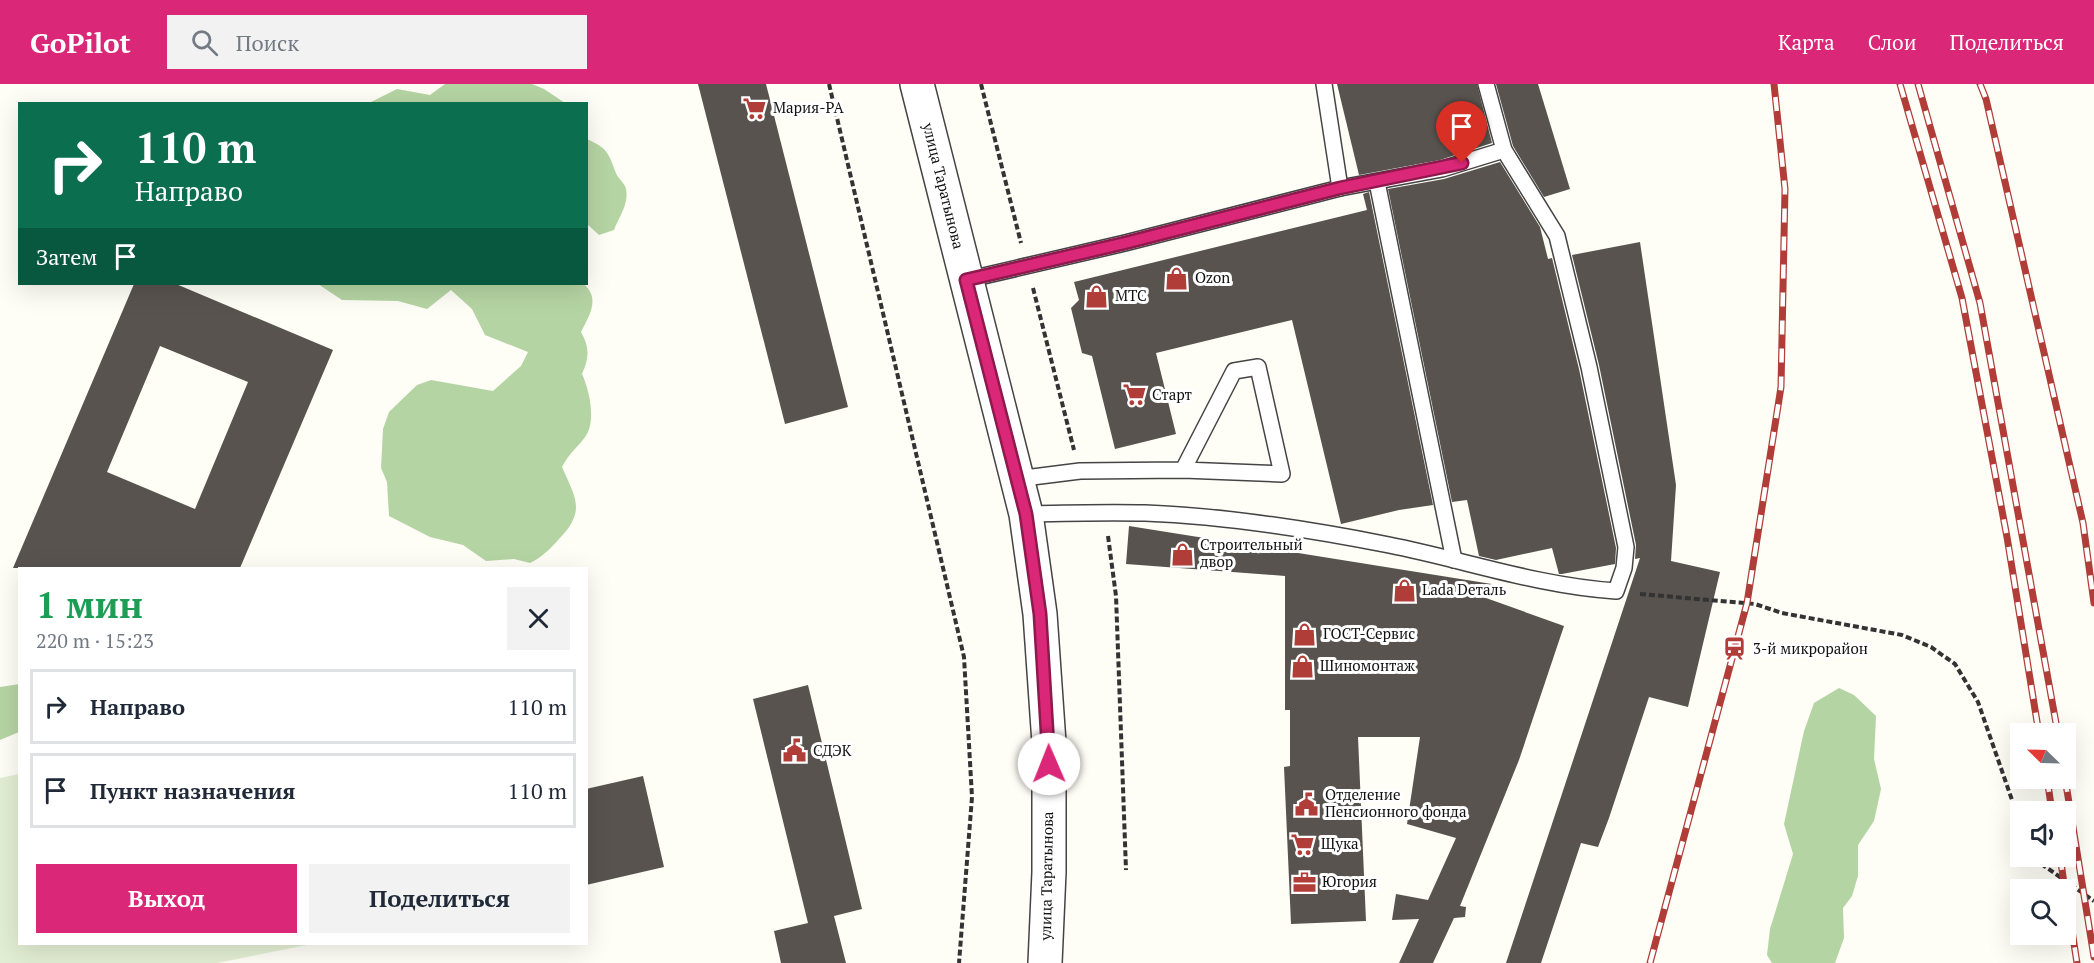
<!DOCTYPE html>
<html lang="ru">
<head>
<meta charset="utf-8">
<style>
  body { margin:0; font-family:"PT Serif",serif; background:#f2f2f3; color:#1f2937; height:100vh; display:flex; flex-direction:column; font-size:22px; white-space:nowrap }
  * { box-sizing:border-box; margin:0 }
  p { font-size:20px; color:#747a83 }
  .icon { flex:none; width:33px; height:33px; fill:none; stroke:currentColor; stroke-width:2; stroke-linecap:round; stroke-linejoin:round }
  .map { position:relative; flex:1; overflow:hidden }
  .drawer { position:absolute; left:18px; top:483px; width:570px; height:378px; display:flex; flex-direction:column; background:#fff; border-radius:0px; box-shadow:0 6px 24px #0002 }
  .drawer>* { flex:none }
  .top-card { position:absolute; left:18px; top:18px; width:570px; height:183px; border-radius:0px; box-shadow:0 6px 24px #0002; background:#0b6e4f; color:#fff; overflow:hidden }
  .needle { width:39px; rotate:293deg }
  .fabs { position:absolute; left:2010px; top:639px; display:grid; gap:12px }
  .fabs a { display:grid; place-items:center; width:66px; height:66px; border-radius:0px; background:#fff; box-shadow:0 6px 24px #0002; font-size:30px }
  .pin { position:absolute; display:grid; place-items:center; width:51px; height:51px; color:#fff; margin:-62px -26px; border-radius:50% 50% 50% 0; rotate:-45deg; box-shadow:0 0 6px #0007 }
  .pin .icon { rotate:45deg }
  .me { position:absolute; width:66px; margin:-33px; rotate:359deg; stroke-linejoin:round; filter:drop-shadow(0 0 4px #0008) }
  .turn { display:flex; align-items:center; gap:21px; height:126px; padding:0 18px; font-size:27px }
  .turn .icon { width:78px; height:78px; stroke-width:2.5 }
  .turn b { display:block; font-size:42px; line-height:51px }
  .then { display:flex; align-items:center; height:57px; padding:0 18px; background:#0003; gap:12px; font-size:22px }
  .round { display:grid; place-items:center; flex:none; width:63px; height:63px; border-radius:0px; background:#f2f2f3 }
  .headline { display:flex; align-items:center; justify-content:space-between; height:102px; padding:0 18px }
  h1 { font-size:36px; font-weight:600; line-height:45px; color:#1e9e55 }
  .action { display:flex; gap:12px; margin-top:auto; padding:12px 18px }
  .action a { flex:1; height:69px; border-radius:0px; background:#db2777; color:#fff; font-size:24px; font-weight:600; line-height:69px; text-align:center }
  .action a+a { background:#f2f2f3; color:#1f2937 }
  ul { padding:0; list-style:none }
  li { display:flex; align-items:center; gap:18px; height:75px; margin:0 12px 9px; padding:0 6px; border:3px solid #e0e1e3; border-radius:0px }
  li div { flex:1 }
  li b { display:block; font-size:22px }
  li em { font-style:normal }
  header { display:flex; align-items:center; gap:36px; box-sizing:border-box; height:84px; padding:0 30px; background:#db2777; color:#fff }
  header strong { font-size:28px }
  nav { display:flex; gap:33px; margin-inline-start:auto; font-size:21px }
  .search { width:420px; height:54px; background:#f2f2f3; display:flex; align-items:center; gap:15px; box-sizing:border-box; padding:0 21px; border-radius:0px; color:#747a83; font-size:22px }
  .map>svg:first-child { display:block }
  .forest { fill:#b5d4a3 }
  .pitch { fill:#e2eed3 }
  .building { fill:#58534e; fill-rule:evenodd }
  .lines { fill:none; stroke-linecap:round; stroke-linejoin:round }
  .service-casing { stroke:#444; stroke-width:18 }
  .tertiary-casing { stroke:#444; stroke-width:36 }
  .path { stroke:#333; stroke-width:4; stroke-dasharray:6 3; stroke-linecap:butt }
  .service { stroke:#fff; stroke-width:15 }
  .tertiary { stroke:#fff; stroke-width:33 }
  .rail-casing { stroke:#b13d39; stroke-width:7 }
  .rail { stroke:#fff; stroke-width:4.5; stroke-dasharray:14; stroke-linecap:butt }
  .route-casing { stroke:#8e194d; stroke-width:15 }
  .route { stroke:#db2777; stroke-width:10 }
  .labels { text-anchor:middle; stroke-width:6; stroke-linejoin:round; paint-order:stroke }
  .poi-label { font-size:15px; fill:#111; stroke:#fff; text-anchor:start }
  .street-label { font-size:15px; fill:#111; stroke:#fff }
</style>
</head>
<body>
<header>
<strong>GoPilot</strong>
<div class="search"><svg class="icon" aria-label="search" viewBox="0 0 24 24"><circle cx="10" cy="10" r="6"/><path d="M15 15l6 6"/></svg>Поиск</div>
<nav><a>Карта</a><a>Слои</a><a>Поделиться</a></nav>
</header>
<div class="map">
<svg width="2094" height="879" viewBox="0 0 2094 879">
  <rect width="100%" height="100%" fill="#fefdf6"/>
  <g class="forest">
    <path d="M445,0H532L544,5L565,19H369L397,5L430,11Z"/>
    <path d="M587,55C608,65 608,68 616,89C618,95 625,99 626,105C629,120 619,133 614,146L599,151L587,140Z"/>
    <path d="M318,200H584C600,215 590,230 581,248C590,264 589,274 582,290C589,305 595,332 588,348C583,359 569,368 562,383C576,415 586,427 559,455C550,465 542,473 530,479L514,475L486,477L463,461L430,453L389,432L387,398L381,384L383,345L389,328L417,301L431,296L493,307L521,282L528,268L485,251L472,225L451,206L427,225L398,217L342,216Z"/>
    <path d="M20,600L19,648L0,656V603Z"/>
    <path d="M1839,604L1854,611L1876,632L1874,675L1881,705L1874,737L1858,761V792L1852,812L1843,824L1844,854L1835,879H1772L1767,871L1770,845L1793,770L1784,740L1804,647L1814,619Z"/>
  </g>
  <path class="pitch" d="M19,690L20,860H312L217,879H0V694Z"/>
  <g class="building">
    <path d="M698,0H766L848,323L785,340Z"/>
    <path d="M1337,0H1477L1492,59L1440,76L1359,91Z"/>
    <path d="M1496,0H1538L1570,105L1544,113L1513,62Z"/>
    <path d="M1500,78L1540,143L1548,175L1552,174L1579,285L1616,464L1615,480L1562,490H1559L1552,464L1496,476L1479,472L1467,416L1452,418L1388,105L1444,95Z"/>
    <path d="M1369,108L1433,421L1399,426L1341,440L1292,236L1156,269L1176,350L1115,365L1092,272L1082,269L1071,224L1079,216L1074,198L1367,126L1363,110Z"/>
    <path d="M1640,158L1676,401L1671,477L1720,488L1688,623L1649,613L1609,734L1598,763L1581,759L1541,879H1506L1640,474L1635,475L1636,461L1599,281L1572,171Z"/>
    <path d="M134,200H176L333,266L240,484H13ZM160,262L248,298L195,425L107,388Z"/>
    <path d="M1129,442L1498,501V503L1472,509L1564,542L1519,676L1460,822L1466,823L1465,833L1454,834L1433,879H1399L1419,835L1392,836L1396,810L1428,816L1456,754L1407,740L1420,653H1358L1366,837L1291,840L1284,683L1290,682V626H1285V492L1126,480Z"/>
    <path d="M808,601L862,825L834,832L846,879H781L774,847L808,839L753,615Z"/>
    <path d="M643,692L664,783L586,801V705Z"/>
  </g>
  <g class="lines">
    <defs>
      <g id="service">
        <path d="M1324,0L1340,104"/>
        <path d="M1377,98L1454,476"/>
        <path d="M966,196L1125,159L1340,104L1442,85L1504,66"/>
        <path d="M1016,395L1080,387L1183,386L1282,390L1258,283L1234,287L1183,386"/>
        <path d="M1026,430C1066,429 1105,428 1145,429C1227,432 1308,445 1389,461C1465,476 1538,502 1616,507L1624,484L1626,463L1589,283L1557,152L1504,66L1486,0"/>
      </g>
      <path id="tertiary" d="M917,0L1026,430L1040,530L1049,659V788L1045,879"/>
    </defs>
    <use href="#service" class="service-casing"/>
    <use href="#tertiary" class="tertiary-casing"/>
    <g class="path">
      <path d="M829,0L964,573L972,713L959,879"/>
      <path d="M981,0L1021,159"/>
      <path d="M1033,204L1074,366"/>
      <path d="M1108,452L1116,512L1126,786"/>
      <path d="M1640,510L1755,520L1782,529L1902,551L1931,563L1955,580L1978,618L2020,739"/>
      <path d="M2037,772L2040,779L2094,817"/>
    </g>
    <use href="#service" class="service"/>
    <use href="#tertiary" class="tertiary"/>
    <defs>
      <g id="rail">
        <path d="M1900,0L1962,214L2007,453L2039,650"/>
        <path d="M1918,0L1980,219L2058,650"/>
        <path d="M1980,0L1986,15L2083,439L2094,519"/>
        <path d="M2047,694L2052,728"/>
        <path d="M2065,694L2094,873"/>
        <path d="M2060,772L2065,806"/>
        <path d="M2066,808L2077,879"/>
        <path d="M1650,879L1747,519L1781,303L1785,105L1774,0"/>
      </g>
    </defs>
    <use href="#rail" class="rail-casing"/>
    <use href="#rail" class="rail"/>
  </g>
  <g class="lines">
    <defs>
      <path id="route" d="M1049,680L1040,530L1026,430L966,196L1125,159L1340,104L1462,79"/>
    </defs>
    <use href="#route" class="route-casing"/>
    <use href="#route" class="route"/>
  </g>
  <defs>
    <symbol id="supermarket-bare" viewBox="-9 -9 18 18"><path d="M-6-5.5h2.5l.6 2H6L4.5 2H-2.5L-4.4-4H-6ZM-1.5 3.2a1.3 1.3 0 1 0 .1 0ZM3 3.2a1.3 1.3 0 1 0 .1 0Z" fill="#b13d39" stroke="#fff" stroke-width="2.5" paint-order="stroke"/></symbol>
    <symbol id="shop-bare" viewBox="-9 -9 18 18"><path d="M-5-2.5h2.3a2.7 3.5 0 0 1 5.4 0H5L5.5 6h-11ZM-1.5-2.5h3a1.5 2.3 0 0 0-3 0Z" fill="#b13d39" stroke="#fff" stroke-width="2.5" paint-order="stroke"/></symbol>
    <symbol id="station-bare" viewBox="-9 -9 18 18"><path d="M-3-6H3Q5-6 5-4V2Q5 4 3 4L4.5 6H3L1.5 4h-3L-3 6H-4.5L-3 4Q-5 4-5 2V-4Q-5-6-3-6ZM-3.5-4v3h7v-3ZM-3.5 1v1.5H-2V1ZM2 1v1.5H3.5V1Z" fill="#b13d39" stroke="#fff" stroke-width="2.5" paint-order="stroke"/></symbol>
    <symbol id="civic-bare" viewBox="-9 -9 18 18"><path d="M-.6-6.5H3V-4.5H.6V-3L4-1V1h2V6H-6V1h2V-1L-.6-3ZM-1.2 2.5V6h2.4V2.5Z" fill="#b13d39" stroke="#fff" stroke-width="2.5" paint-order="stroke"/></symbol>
    <symbol id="office-bare" viewBox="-9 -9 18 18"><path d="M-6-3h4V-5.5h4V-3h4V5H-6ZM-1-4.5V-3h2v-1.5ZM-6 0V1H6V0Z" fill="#b13d39" stroke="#fff" stroke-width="2.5" paint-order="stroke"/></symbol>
  </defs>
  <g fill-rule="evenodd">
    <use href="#supermarket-bare" x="738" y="8" width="33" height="33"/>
    <use href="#shop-bare" x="1160" y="178" width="33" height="33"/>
    <use href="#shop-bare" x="1080" y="196" width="33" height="33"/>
    <use href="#supermarket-bare" x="1118" y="294" width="33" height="33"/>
    <use href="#shop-bare" x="1166" y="454" width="33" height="33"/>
    <use href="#shop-bare" x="1388" y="490" width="33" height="33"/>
    <use href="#shop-bare" x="1288" y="534" width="33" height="33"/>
    <use href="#station-bare" x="1718" y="548" width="33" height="33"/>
    <use href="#shop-bare" x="1286" y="566" width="33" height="33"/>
    <use href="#civic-bare" x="778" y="650" width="33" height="33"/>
    <use href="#civic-bare" x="1290" y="704" width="33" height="33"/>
    <use href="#supermarket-bare" x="1286" y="744" width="33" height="33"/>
    <use href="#office-bare" x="1288" y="782" width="33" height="33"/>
  </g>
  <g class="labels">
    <g class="poi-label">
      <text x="773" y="29">Мария-РА</text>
      <text x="1195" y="199">Ozon</text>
      <text x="1115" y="217">МТС</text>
      <text x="1152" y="316">Старт</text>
      <text x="1200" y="466">Строительный<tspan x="1200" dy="17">двор</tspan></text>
      <text x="1422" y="511">Lada Dеталь</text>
      <text x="1323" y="555">ГОСТ-Сервис</text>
      <text x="1753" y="570">3-й микрорайон</text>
      <text x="1320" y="587">Шиномонтаж</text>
      <text x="813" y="672">СДЭК</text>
      <text x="1325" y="716">Отделение<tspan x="1325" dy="17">Пенсионного фонда</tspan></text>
      <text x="1321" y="765">Щука</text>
      <text x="1322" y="803">Югория</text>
    </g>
    <g class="street-label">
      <text transform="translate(943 102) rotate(76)" y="5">улица Таратынова</text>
      <text transform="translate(1047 792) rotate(-89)" y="5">улица Таратынова</text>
    </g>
  </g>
</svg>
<div class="fabs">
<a><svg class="needle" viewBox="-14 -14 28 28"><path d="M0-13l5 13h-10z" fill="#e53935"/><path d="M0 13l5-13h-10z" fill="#747a83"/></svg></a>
<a><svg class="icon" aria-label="sound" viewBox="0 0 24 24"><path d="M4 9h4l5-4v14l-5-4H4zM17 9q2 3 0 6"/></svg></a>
<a><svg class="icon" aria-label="search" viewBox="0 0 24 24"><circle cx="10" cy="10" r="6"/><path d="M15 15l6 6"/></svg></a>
</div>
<div class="pin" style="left:1462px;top:79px;background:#d93025"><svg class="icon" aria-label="arrive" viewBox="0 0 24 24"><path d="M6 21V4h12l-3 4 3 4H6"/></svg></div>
<svg class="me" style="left:1049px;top:680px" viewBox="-20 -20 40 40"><circle r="19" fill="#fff"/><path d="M0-13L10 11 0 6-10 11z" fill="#db2777"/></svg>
<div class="top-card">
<div class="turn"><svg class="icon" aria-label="right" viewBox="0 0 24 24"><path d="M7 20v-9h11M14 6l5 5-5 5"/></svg><div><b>110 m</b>Направо</div></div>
<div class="then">Затем<svg class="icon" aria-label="arrive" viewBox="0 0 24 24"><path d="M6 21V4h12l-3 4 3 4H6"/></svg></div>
</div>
<section class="drawer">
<div class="headline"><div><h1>1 мин</h1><p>220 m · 15:23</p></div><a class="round"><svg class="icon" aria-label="close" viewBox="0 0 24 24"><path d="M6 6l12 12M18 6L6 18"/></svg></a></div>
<ul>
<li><svg class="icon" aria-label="right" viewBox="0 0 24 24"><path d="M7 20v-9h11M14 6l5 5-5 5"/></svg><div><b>Направо</b></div><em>110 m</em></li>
<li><svg class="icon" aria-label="arrive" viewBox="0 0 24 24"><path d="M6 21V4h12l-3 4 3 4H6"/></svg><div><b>Пункт назначения</b></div><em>110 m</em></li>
</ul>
<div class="action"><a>Выход</a><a>Поделиться</a></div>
</section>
</div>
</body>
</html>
